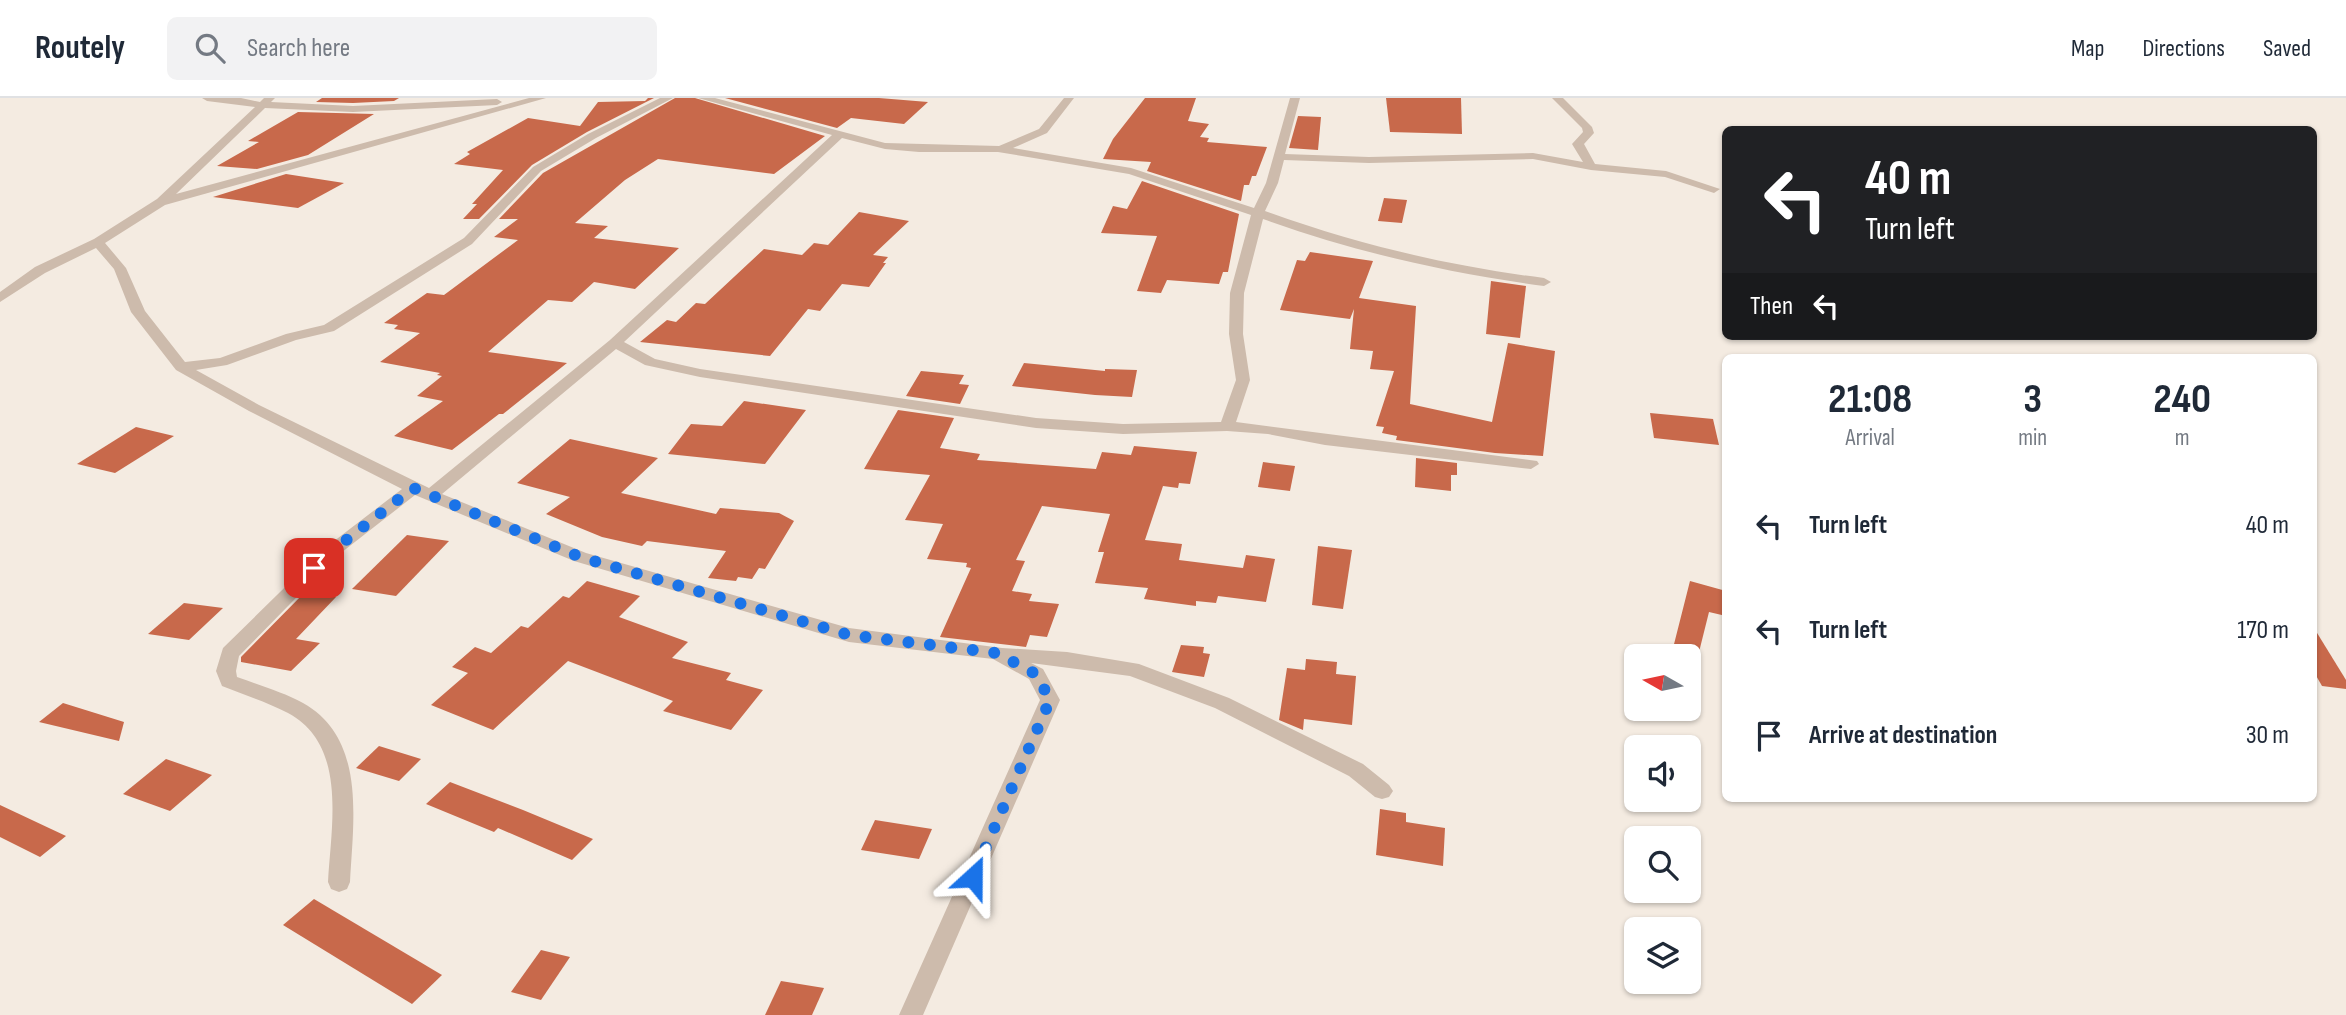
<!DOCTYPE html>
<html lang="en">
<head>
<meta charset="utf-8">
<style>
  body { margin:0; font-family:"Sofia Sans Condensed",sans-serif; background:#f2f2f3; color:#1f2937; height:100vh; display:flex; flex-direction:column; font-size:26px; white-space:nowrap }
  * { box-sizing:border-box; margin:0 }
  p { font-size:23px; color:#747a83 }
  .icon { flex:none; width:38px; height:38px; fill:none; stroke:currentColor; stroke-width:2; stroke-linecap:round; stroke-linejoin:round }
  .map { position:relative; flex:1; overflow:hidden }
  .panel { position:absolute; left:1722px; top:256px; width:595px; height:448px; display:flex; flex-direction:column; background:#fff; border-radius:10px; box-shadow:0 2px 5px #0004 }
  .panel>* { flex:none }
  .banner { position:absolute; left:1722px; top:28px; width:595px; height:214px; border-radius:10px; box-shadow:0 2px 5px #0004; background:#202124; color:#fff; overflow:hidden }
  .needle { width:46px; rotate:279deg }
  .buttons { position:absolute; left:1624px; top:546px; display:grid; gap:14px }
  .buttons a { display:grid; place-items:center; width:77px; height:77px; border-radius:10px; background:#fff; box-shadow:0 2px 5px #0004; font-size:35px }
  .pin { position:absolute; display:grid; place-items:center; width:60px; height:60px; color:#fff; margin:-30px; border-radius:14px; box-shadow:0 4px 10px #0006 }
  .me { position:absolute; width:77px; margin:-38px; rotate:24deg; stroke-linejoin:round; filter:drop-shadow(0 0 5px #0008) }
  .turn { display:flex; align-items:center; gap:24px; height:147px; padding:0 28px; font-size:32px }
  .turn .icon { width:91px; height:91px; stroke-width:2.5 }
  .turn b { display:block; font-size:49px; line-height:60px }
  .then { display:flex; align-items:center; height:66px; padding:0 28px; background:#0003; gap:14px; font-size:26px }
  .eta { display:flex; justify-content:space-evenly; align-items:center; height:119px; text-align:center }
  .eta b { font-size:42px; font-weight:700; line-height:49px }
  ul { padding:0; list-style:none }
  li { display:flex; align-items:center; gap:21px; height:105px; padding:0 28px }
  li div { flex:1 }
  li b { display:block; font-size:26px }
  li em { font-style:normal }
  header { display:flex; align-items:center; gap:42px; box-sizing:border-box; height:98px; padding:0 35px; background:#fff; border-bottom:2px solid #e0e1e3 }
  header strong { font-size:33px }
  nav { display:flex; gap:38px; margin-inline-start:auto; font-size:24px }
  .search { width:490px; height:63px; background:#f2f2f3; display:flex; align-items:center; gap:18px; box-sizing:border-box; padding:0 24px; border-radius:10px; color:#747a83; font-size:26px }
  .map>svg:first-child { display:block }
  .building { fill:#c8694b }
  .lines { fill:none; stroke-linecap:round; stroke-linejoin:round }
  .minor { fill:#cdbbac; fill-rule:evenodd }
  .route { stroke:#1a73e8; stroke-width:12; stroke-dasharray:0 21.6 }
</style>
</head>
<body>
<header>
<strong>Routely</strong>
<div class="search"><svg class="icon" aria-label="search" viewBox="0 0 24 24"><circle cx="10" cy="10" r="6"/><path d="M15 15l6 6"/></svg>Search here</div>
<nav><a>Map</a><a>Directions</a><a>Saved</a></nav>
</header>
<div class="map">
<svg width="2346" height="917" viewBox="0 0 2346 917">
  <rect width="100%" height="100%" fill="#f4ebe1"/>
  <g class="building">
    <path d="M322,0H399L394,3L353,5L316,4Z"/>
    <path d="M648,0H654L587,34L532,67L479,121H463L477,106H472L503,72L454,66L470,56L467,54L528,20L580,28L598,4L645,3Z"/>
    <path d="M675,0H695L825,38L774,76L658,61L625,82L575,125L608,128L594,140L679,150L635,191L594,184L572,204L548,202L488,254L567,265L503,316H499L452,352L394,338L443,303L417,298L442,278L437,277L440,275L380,264L420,235L394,231L398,227L384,225L427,195L444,197L518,142L494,139L518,121H499L543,75Z"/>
    <path d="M725,0H879L928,4L904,26L851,20L837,30Z"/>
    <path d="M1145,0H1196L1188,23L1209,26L1200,39L1209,40L1207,44L1267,49L1256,78H1252L1249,87H1244L1241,103L1147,73L1151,64L1103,61L1113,41Z"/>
    <path d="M1386,0H1461L1462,36L1390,34Z"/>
    <path d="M298,14L374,16L308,57L257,71L217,68L259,44L248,43Z"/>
    <path d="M1298,18L1321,19L1318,52L1289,50Z"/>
    <path d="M286,76L344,85L298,110L213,99Z"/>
    <path d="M1142,83L1239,116L1228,174H1223L1219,186L1167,182L1161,195L1137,193L1157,138L1101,135L1113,108L1127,111Z"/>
    <path d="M1384,100L1407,102L1402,125L1378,123Z"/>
    <path d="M859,114L909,123L873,157L888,159L883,165H886L869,189L842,186L820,213L808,211L770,258L640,244L667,222L676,224L696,205L705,206L764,151L802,157L814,145L828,147Z"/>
    <path d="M1310,154L1373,163L1359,200L1416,208L1410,306L1492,324L1508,245L1555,253L1543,358L1495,355L1396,342L1397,338L1382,335L1384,329L1376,328L1394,273L1370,271L1373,253L1350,251L1354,211L1350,221L1280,212L1297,162L1305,163Z"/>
    <path d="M1491,183L1526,188L1520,240L1486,236Z"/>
    <path d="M1024,265L1105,273V271L1137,272L1132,299L1095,297L1012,288Z"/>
    <path d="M921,273L964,277L959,286L969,287L960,306L906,298Z"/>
    <path d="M744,303L806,312L765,366L668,356L691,326L722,328Z"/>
    <path d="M898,312L954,320L940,350L980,356L977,362L1096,371L1102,354L1131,357L1134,348L1197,354L1190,386L1179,385L1178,390L1163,388L1145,442L1182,446L1179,462L1243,470L1246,457L1275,461L1266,504L1218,498L1216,505L1196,503V508L1144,501L1148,490L1095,485L1104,454H1098L1110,416L1042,408L1016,462L1025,463L1012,493L1032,496L1029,503L1059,506L1047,539L1030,537L1026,549L940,539L971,470L966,469L967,465L927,461L943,426L905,422L930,377L864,371Z"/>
    <path d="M1650,315L1713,321L1719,347L1654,340Z"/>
    <path d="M136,329L174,338L115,375L77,366Z"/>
    <path d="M570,341L658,360L621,395L716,416L720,410L779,415L794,423L765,471L759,470L752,481L738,479L736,483L708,480L726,453L647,443L642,448L602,439L546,416L570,399L517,385Z"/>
    <path d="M1416,360L1457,365V377H1451V393L1415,389Z"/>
    <path d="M1263,364L1295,368L1290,393L1258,389Z"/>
    <path d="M407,437L449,443L396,498L352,491Z"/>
    <path d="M1318,448L1352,452L1343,511L1312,507Z"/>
    <path d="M587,483L640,498L619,519L688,544L672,560L731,575L726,582L763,592L731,632L663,613L673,603L568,563L493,632L431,607L468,575L452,569L475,549L491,555L521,528L528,530L563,498L569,500Z"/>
    <path d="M1690,483L1726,493V518L1709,514L1698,558H1671Z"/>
    <path d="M304,495L336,499L296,541L320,545L291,573L241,564V559Z"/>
    <path d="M184,505L223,510L189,542L148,536Z"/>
    <path d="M2314,530L2346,582V591L2322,588L2314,574Z"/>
    <path d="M1181,547L1204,549L1203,555L1210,556L1204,579L1172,574Z"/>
    <path d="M1306,561L1337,564L1336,576L1356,578L1352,627L1304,621L1303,632L1279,622L1287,570L1305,572Z"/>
    <path d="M63,605L124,624L119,643L39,624Z"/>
    <path d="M379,648L421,661L399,683L356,670Z"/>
    <path d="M166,661L212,677L170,713L123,696Z"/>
    <path d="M450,684L523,712L593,741L572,762L498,730L494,734L426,706Z"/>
    <path d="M0,707L66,738L40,759L0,739Z"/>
    <path d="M1380,711L1406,715V724L1445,730L1443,768L1376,757Z"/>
    <path d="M875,722L932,731L919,761L861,752Z"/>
    <path d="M314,801L442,877L412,906L283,827Z"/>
    <path d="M541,852L570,859L541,902L511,894Z"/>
    <path d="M781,883L824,890L812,917H765Z"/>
  </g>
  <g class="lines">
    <path class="minor" d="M202,0H241L260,4L264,0H275L271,4L353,8L497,1L502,4L497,7L353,14L265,10L176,96L529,0H546L165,107L105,145L126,170L145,213L185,264L220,260L286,236L324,227L464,140L533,69L588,36L660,0H673L596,40L541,73L472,146L334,233L296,242L227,267L196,272L259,307L429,390L610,242L832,37L698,0H715L885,45L999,48L1039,31L1064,0H1074L1047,35L1013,50L1131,70L1254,110L1266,85L1290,0H1300L1285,56L1369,59L1533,55L1583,64L1572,46L1583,34L1582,30L1552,0H1563L1592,29L1594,35L1584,46L1595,66L1666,73L1720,91L1714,95L1665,79L1591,72L1533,61L1369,65L1284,62L1278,85L1265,113C1356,146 1448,168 1544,180L1551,184L1544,188C1448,175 1354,154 1263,121L1244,195L1243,236L1250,282L1236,324L1537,363L1539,366L1531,371L1325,347L1268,336L1227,333L1123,336L1036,330L700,279L645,267L616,251L442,396L586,455L849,530L1002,550L1067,554L1139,566L1229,600L1363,666L1389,687L1393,693L1389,699L1382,701L1375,699L1349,678L1215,610L1130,578L1031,565L1043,571L1060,602L923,917H899L1040,602L1029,581L993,561L849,544L574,463L415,397L337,458L239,558L236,573L237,579C259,587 283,594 303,605C367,641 353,723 350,784L347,791L339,794L331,791L328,784C331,728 348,647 288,615C267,604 244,597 222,588L216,573L223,550L325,450L402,391L249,313L176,272L131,214L114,171L96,150L45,175L0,204V194L35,169L94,141L157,101L255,9L207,3ZM842,40L885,51L919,54H998L1129,76L1251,117L1230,195L1229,236L1236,282L1221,324L1123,326L1036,320L700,271L655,261L624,244Z"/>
  </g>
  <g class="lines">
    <path class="route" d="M314,470L331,454L413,390L580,459L849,537L997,555L1036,576L1050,602L973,779"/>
  </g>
</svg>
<div class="buttons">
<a><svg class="needle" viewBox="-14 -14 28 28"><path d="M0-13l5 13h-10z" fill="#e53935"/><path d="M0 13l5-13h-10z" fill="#747a83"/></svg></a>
<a><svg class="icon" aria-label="sound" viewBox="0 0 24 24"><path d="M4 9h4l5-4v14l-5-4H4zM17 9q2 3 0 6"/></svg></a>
<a><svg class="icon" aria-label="search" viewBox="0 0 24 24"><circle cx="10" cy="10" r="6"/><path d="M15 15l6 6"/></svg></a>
<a><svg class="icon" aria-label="layers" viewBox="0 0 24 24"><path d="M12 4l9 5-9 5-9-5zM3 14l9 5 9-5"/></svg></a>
</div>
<div class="pin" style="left:314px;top:470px;background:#d93025"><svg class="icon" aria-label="arrive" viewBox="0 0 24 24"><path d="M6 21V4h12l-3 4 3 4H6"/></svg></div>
<svg class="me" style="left:973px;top:779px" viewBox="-20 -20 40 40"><path d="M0-17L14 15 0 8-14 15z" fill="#1a73e8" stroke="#fff" stroke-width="4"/></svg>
<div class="banner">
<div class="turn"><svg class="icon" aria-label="left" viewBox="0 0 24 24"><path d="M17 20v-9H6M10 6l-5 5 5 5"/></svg><div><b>40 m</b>Turn left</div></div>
<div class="then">Then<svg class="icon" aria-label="left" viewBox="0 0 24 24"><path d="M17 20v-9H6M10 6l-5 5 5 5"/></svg></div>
</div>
<section class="panel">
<div class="eta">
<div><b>21:08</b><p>Arrival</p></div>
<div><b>3</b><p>min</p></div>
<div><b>240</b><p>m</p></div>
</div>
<ul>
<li><svg class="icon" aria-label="left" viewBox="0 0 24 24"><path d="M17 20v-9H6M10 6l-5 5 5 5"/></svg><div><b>Turn left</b></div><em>40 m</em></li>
<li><svg class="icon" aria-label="left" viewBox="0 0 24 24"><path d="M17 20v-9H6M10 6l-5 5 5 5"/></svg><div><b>Turn left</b></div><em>170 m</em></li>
<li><svg class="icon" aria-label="arrive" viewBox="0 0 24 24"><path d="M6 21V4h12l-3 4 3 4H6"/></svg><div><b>Arrive at destination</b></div><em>30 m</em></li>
</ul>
</section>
</div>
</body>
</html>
